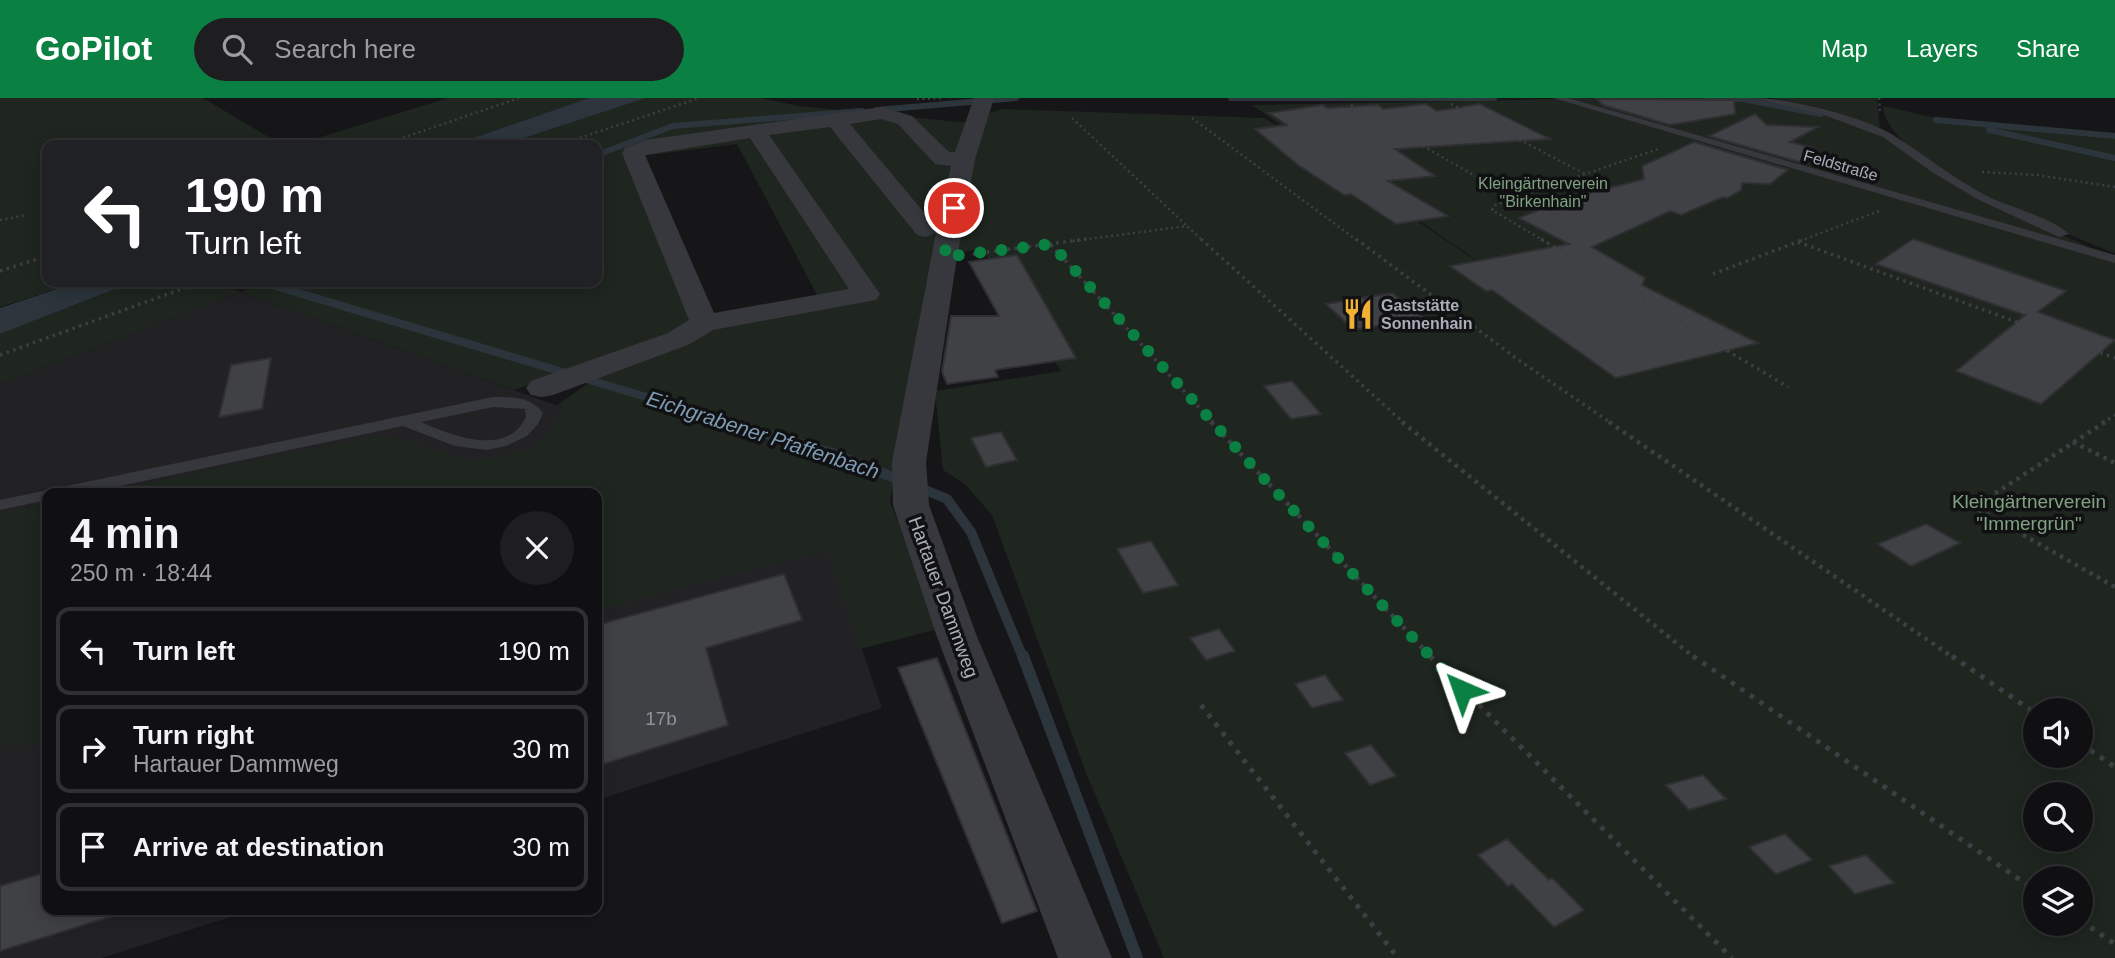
<!DOCTYPE html>
<html lang="en">
<head>
<meta charset="utf-8">
<style>
  body { margin:0; font-family:Helvetica,sans-serif; background:#1e1e20; color:#f1f3f6; height:100vh; display:flex; flex-direction:column; font-size:26px; white-space:nowrap }
  * { box-sizing:border-box; margin:0 }
  p { font-size:23px; color:#9c9d9f }
  .icon { flex:none; width:38px; height:38px; fill:none; stroke:currentColor; stroke-width:2; stroke-linecap:round; stroke-linejoin:round }
  .map { position:relative; flex:1; overflow:hidden }
  .side { position:absolute; left:42px; top:390px; width:560px; height:427px; display:flex; flex-direction:column; background:#101012; border-radius:14px; box-shadow:0 4px 18px #0003,0 0 0 2px #303032 }
  .side>* { flex:none }
  .banner { position:absolute; left:42px; top:42px; width:560px; height:147px; border-radius:14px; box-shadow:0 4px 18px #0003,0 0 0 2px #303032; background:#202124; color:#fff; overflow:hidden }
  .buttons { position:absolute; left:2023px; top:600px; display:grid; gap:14px }
  .buttons a { display:grid; place-items:center; width:70px; height:70px; border-radius:50%; background:#101012; box-shadow:0 4px 18px #0003,0 0 0 2px #303032; font-size:35px }
  .pin { position:absolute; display:grid; place-items:center; width:60px; height:60px; color:#fff; margin:-30px; border:4px solid #fff; border-radius:50%; box-shadow:0 2px 7px #0007 }
  .me { position:absolute; width:77px; margin:-38px; rotate:317deg; stroke-linejoin:round; filter:drop-shadow(0 0 5px #0008) }
  .turn { display:flex; align-items:center; gap:24px; height:147px; padding:0 28px; font-size:32px }
  .turn .icon { width:91px; height:91px; stroke-width:2.5 }
  .turn b { display:block; font-size:49px; line-height:60px }
  .round { display:grid; place-items:center; flex:none; width:74px; height:74px; border-radius:37px; background:#1e1e20 }
  .head { display:flex; align-items:center; justify-content:space-between; height:119px; padding:0 28px }
  h1 { font-size:42px; font-weight:600; line-height:52px }
  ul { padding:0; list-style:none }
  li { display:flex; align-items:center; gap:21px; height:88px; margin:0 14px 10px; padding:0 14px; border:4px solid #303032; border-radius:14px }
  li div { flex:1 }
  li b { display:block; font-size:26px }
  li em { font-style:normal }
  header { display:flex; align-items:center; gap:42px; box-sizing:border-box; height:98px; padding:0 35px; background:#0b8043; color:#fff }
  header strong { font-size:33px }
  nav { display:flex; gap:38px; margin-inline-start:auto; font-size:24px }
  .search { width:490px; height:63px; background:#1e1e20; display:flex; align-items:center; gap:18px; box-sizing:border-box; padding:0 24px; border-radius:38px; color:#9c9d9f; font-size:26px }
  .map>svg:first-child { display:block }
  .built { fill:#222225 }
  .green { fill:#1e261f; fill-rule:evenodd }
  .water { fill:#2c353c }
  .lines { fill:none; stroke-linecap:round; stroke-linejoin:round }
  .stream-far3 { stroke:#2c353c; stroke-width:6 }
  .stream-far2 { stroke:#2c353c; stroke-width:8 }
  .stream-far1 { stroke:#2c353c; stroke-width:10 }
  .stream { stroke:#2c353c; stroke-width:12 }
  .building { fill:#404145; stroke:#303034; stroke-width:2 }
  .path-far3 { stroke:#3d3f44; stroke-width:2.5; stroke-dasharray:2 3.5; stroke-linecap:butt }
  .path-far2 { stroke:#3d3f44; stroke-width:3.5; stroke-dasharray:2.5 4.5; stroke-linecap:butt }
  .path-far1 { stroke:#3d3f44; stroke-width:4.5; stroke-dasharray:3.5 5; stroke-linecap:butt }
  .path { stroke:#3d3f44; stroke-width:5; stroke-dasharray:4.5 7; stroke-linecap:butt }
  .lane { fill:#37383d; fill-rule:evenodd }
  .street { fill:#37383d; fill-rule:evenodd }
  .route { stroke:#0b8043; stroke-width:12; stroke-dasharray:0 21.6 }
  .labels { text-anchor:middle; stroke-width:7; stroke-linejoin:round; paint-order:stroke }
  .far-street-label { font-size:16px; fill:#a8adb8; stroke:#111113 }
  .far-park-label { font-size:16px; fill:#7fa381; stroke:#111113 }
  .far-poi-label { font-size:16px; font-weight:bold; fill:#a8adb8; stroke:#111113; text-anchor:start }
  .park-label { font-size:19px; fill:#7fa381; stroke:#111113 }
  .street-label { font-size:19px; fill:#a8adb8; stroke:#111113 }
  .near-number-label { font-size:19px; fill:#8e929b }
  .water-label { font-size:21px; font-style:italic; fill:#7f9bb3; stroke:#111113 }
</style>
</head>
<body>
<header>
<strong>GoPilot</strong>
<div class="search"><svg class="icon" aria-label="search" viewBox="0 0 24 24"><circle cx="10" cy="10" r="6"/><path d="M15 15l6 6"/></svg>Search here</div>
<nav><a>Map</a><a>Layers</a><a>Share</a></nav>
</header>
<div class="map">
<svg width="2115" height="860" viewBox="0 0 2115 860">
  <rect width="100%" height="100%" fill="#161618"/>
  <path class="built" d="M241,194L811,399L882,610L597,702V396H47V812H252L102,860H0V286Z"/>
  <g class="green">
    <path d="M0,0H203L282,47H47V184H78L0,209Z"/>
    <path d="M448,0H589L453,47H295Z"/>
    <path d="M646,0H761L799,8L969,25L925,190L890,404L943,530L860,551L827,451L597,513V396L100,395L365,340H396L470,362L498,359L537,348L565,311L557,307L605,274L716,227L823,208L737,46L627,60L691,224L679,232L514,292L241,194L0,286V236L133,184H212L241,194L263,184H597V47H503Z"/>
    <path d="M1562,0H1756L1828,17L1883,37L1974,98L2112,159Z"/>
    <path d="M1771,0H1877L1880,32L1829,13Z"/>
    <path d="M1558,1L2115,163V860H1164L1086,675L992,417L966,387L943,372L935,293L1061,273L982,151L952,155L973,60L987,16L1002,11L1265,20L1518,191L1252,7ZM2035,612H2081V658H2035ZM2035,696H2081V742H2035ZM2035,780H2081V826H2035Z"/>
    <path d="M1883,8L1963,26L2115,40V155C2064,135 1886,66 1883,8Z"/>
    <path d="M47,406V647H0V416Z"/>
  </g>
  <g class="water">
    <path d="M589,0H646L503,47H453Z"/>
    <path d="M78,184H133L0,236V210Z"/>
  </g>
  <g class="lines">
    <g class="stream-far3">
      <path d="M1231,0H1494"/>
      <path d="M1707,0L1742,1L1821,16"/>
      <path d="M877,12L1016,0"/>
      <path d="M1936,22L2115,38"/>
      <path d="M1989,32L2115,60"/>
      <path d="M597,57L673,28L862,13"/>
    </g>
    <path class="stream-far2" d="M262,184L733,325"/>
    <g class="stream-far1">
      <path d="M727,324L832,355L902,383"/>
      <path d="M916,388L947,401L971,434L1023,560"/>
    </g>
    <path class="stream" d="M1023,558L1137,860"/>
  </g>
  <g class="building">
    <path d="M1597,1L1734,2L1735,16L1670,27L1603,7Z"/>
    <path d="M1426,6L1437,13L1480,6L1550,41L1395,51L1435,78L1388,83L1448,118L1396,126L1351,96L1344,97L1298,67L1255,31L1287,27L1269,15L1323,7L1327,10L1378,7L1383,11Z"/>
    <path d="M1755,16L1767,27L1818,29L1790,44L1816,51L1799,64L1709,38Z"/>
    <path d="M1694,44L1788,72L1770,86L1742,85L1741,92L1727,100L1723,99L1681,117L1670,113L1592,149L1645,180L1642,187L1758,245L1616,280L1492,192L1486,193L1450,168L1569,146L1519,120L1570,100L1644,81L1642,68Z"/>
    <path d="M1913,141L2066,193L2038,214L2115,242L2041,306L1956,273L2025,217L1876,166Z"/>
    <path d="M1017,157L1076,260L995,272L998,279L947,286L942,274L951,218H999L969,164Z"/>
    <path d="M1392,195L1423,220L1354,232L1326,206Z"/>
    <path d="M271,260L262,311L219,319L231,267Z"/>
    <path d="M1292,283L1321,316L1291,321L1264,288Z"/>
    <path d="M1001,334L1017,362L986,369L971,340Z"/>
    <path d="M1926,426L1960,445L1911,468L1878,446Z"/>
    <path d="M1151,443L1178,487L1143,495L1117,451Z"/>
    <path d="M784,476L802,522L706,550L728,627L597,668V527Z"/>
    <path d="M1219,531L1235,553L1206,562L1190,540Z"/>
    <path d="M937,560L1037,813L1002,825L898,570Z"/>
    <path d="M1325,577L1343,602L1312,610L1295,586Z"/>
    <path d="M1371,647L1396,678L1370,687L1345,655Z"/>
    <path d="M1703,677L1726,701L1689,712L1666,687Z"/>
    <path d="M1785,736L1812,762L1776,776L1749,749Z"/>
    <path d="M1507,741L1549,782L1552,780L1584,812L1554,829L1512,786L1508,788L1478,757Z"/>
    <path d="M1866,757L1894,785L1855,796L1829,768Z"/>
    <path d="M47,774V812H112L113,818L0,853V788Z"/>
  </g>
  <g class="lines">
    <g class="path-far3">
      <path d="M1879,0L1880,13"/>
      <path d="M917,1L944,0"/>
      <path d="M1451,6L1585,76"/>
      <path d="M1351,7L1514,100"/>
      <path d="M1072,20L1187,128"/>
      <path d="M1192,20L1358,143"/>
      <path d="M382,47L519,0"/>
      <path d="M559,47L699,0"/>
      <path d="M1982,74L2037,77L2115,89"/>
      <path d="M0,122L26,117"/>
      <path d="M1073,143L1187,128L1203,143"/>
      <path d="M1544,143L1492,112L1495,107L1661,50"/>
      <path d="M1800,143L1879,113"/>
    </g>
    <g class="path-far2">
      <path d="M1201,141L1404,325"/>
      <path d="M1356,141L1520,263L1611,325"/>
      <path d="M1541,141L1788,289"/>
      <path d="M1798,144L2115,260"/>
      <path d="M1051,147L1213,325"/>
      <path d="M973,156L1087,141"/>
      <path d="M0,173L47,158"/>
      <path d="M1713,176L1805,141"/>
      <path d="M0,257L201,184"/>
      <path d="M2102,325L2115,317"/>
    </g>
    <g class="path-far1">
      <path d="M1211,324L1432,560"/>
      <path d="M1402,324L1695,560"/>
      <path d="M1609,324L1954,560"/>
      <path d="M2105,324L1974,409L2115,489"/>
      <path d="M2073,344L2115,365"/>
    </g>
    <g class="path">
      <path d="M1430,558L1732,860"/>
      <path d="M1693,558L2035,792"/>
      <path d="M1952,558L2035,615"/>
      <path d="M1201,607L1398,860"/>
      <path d="M2081,646L2115,669"/>
      <path d="M2081,823L2115,846"/>
    </g>
    <g class="lane">
      <path d="M1553,0H1568L2115,157V165Z"/>
      <path d="M1755,0C1788,0 1865,19 1893,37C1925,57 1954,81 1987,98C2011,110 2051,119 2069,136L2059,139L1979,102L1932,74L1883,39L1824,17Z"/>
      <path d="M493,299C513,299 531,298 543,315L538,326L527,338L506,348L487,352L455,348L403,328L82,396H47V402L0,412V402ZM493,309L525,311L526,319C507,360 450,337 421,324Z"/>
    </g>
    <path class="street" d="M974,0H994L975,61L957,159L926,364L929,407L976,536L1112,860H1058L936,536L893,407L892,364L936,135L926,139L917,137L830,29L769,37L880,196L876,202L713,232L688,247L553,297L542,299L531,297L526,290L531,283L668,235L689,222L622,55L625,50L645,42L882,9L912,18L949,54H955ZM881,21L898,26L935,66L951,68L937,130L850,26ZM750,40L849,191L714,215L645,57Z"/>
  </g>
  <g class="lines">
    <path class="route" d="M954,110L944,159L1051,146L1266,383L1462,592"/>
  </g>
  <defs>
    <symbol id="restaurant-bare" viewBox="-9 -9 18 18"><path d="M-5-6h1v4h1v-4h1v4h1v-4h1v5L-1.5 .5V6h-2V.5L-5-1ZM5-6V6H3V1.5H1.5Q1.5-4 5-6Z" fill="#f2b134" stroke="#111113" stroke-width="2.5" paint-order="stroke"/></symbol>
  </defs>
  <g fill-rule="evenodd">
    <use href="#restaurant-bare" x="1336" y="194" width="44" height="44"/>
  </g>
  <g class="labels">
    <g class="far-street-label">
      <text transform="translate(1841 67) rotate(16)" y="6">Feldstraße</text>
    </g>
    <g class="far-park-label">
      <text x="1543" y="91">Kleingärtnerverein<tspan x="1543" dy="18">"Birkenhain"</tspan></text>
    </g>
    <g class="far-poi-label">
      <text x="1381" y="213">Gaststätte<tspan x="1381" dy="18">Sonnenhain</tspan></text>
    </g>
    <g class="park-label">
      <text x="2029" y="410">Kleingärtnerverein<tspan x="2029" dy="22">"Immergrün"</tspan></text>
    </g>
    <g class="street-label">
      <text transform="translate(944 499) rotate(70)" y="7">Hartauer Dammweg</text>
    </g>
    <g class="near-number-label">
      <text x="661" y="627">17b</text>
    </g>
    <g class="water-label">
      <text transform="translate(763 337) rotate(18)" y="7">Eichgrabener Pfaffenbach</text>
    </g>
  </g>
</svg>
<div class="buttons">
<a><svg class="icon" aria-label="sound" viewBox="0 0 24 24"><path d="M4 9h4l5-4v14l-5-4H4zM17 9q2 3 0 6"/></svg></a>
<a><svg class="icon" aria-label="search" viewBox="0 0 24 24"><circle cx="10" cy="10" r="6"/><path d="M15 15l6 6"/></svg></a>
<a><svg class="icon" aria-label="layers" viewBox="0 0 24 24"><path d="M12 4l9 5-9 5-9-5zM3 14l9 5 9-5"/></svg></a>
</div>
<div class="pin" style="left:954px;top:110px;background:#d93025"><svg class="icon" aria-label="arrive" viewBox="0 0 24 24"><path d="M6 21V4h12l-3 4 3 4H6"/></svg></div>
<svg class="me" style="left:1462px;top:592px" viewBox="-20 -20 40 40"><path d="M0-17L14 15 0 8-14 15z" fill="#0b8043" stroke="#fff" stroke-width="4"/></svg>
<div class="banner">
<div class="turn"><svg class="icon" aria-label="left" viewBox="0 0 24 24"><path d="M17 20v-9H6M10 6l-5 5 5 5"/></svg><div><b>190 m</b>Turn left</div></div>
</div>
<section class="side">
<div class="head"><div><h1>4 min</h1><p>250 m · 18:44</p></div><a class="round"><svg class="icon" aria-label="close" viewBox="0 0 24 24"><path d="M6 6l12 12M18 6L6 18"/></svg></a></div>
<ul>
<li><svg class="icon" aria-label="left" viewBox="0 0 24 24"><path d="M17 20v-9H6M10 6l-5 5 5 5"/></svg><div><b>Turn left</b></div><em>190 m</em></li>
<li><svg class="icon" aria-label="right" viewBox="0 0 24 24"><path d="M7 20v-9h11M14 6l5 5-5 5"/></svg><div><b>Turn right</b><p>Hartauer Dammweg</p></div><em>30 m</em></li>
<li><svg class="icon" aria-label="arrive" viewBox="0 0 24 24"><path d="M6 21V4h12l-3 4 3 4H6"/></svg><div><b>Arrive at destination</b></div><em>30 m</em></li>
</ul>
</section>
</div>
</body>
</html>
